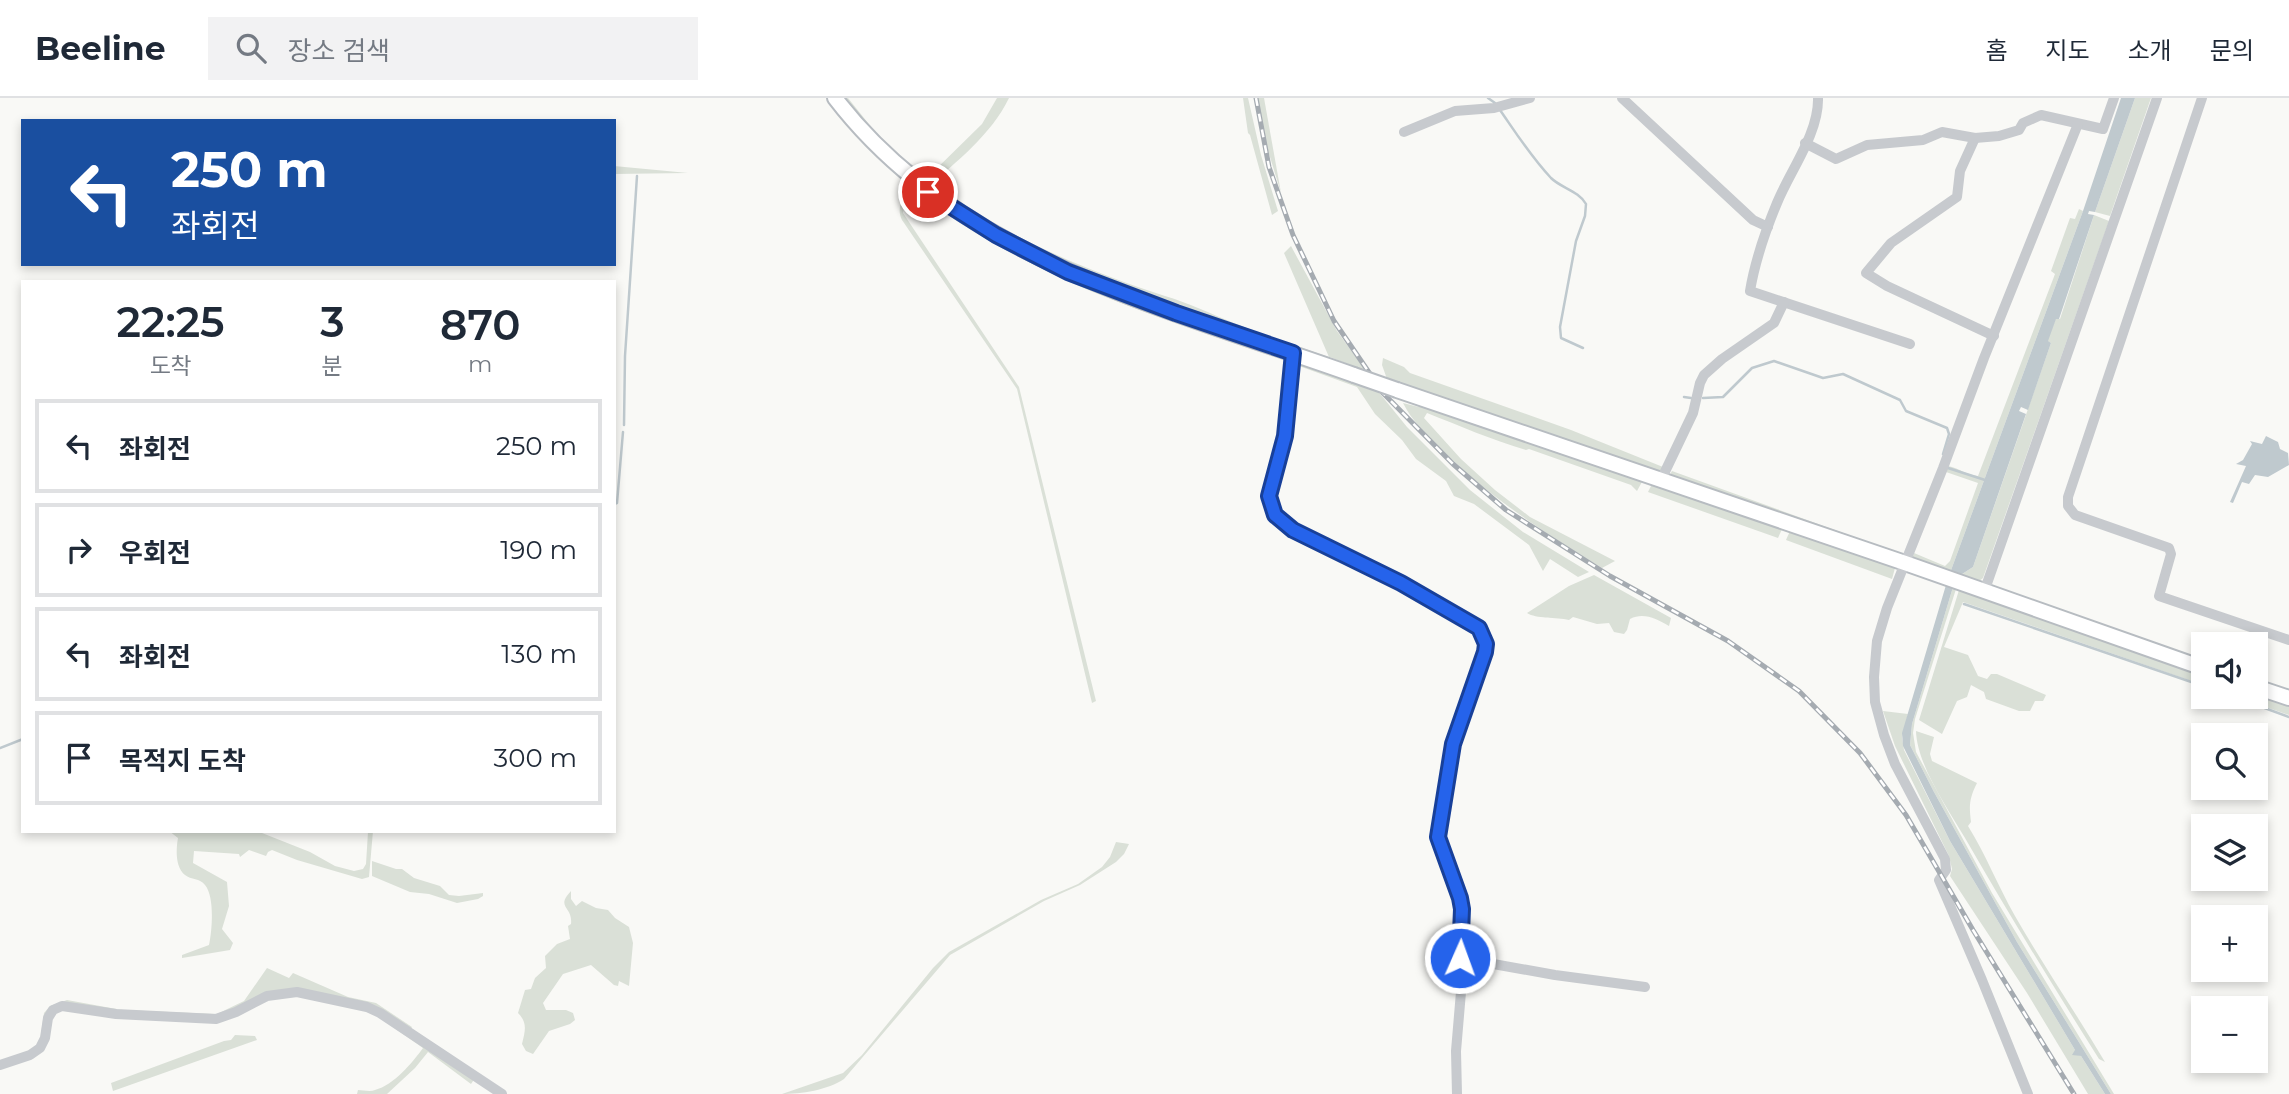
<!DOCTYPE html>
<html lang="ko">
<head>
<meta charset="utf-8">
<style>
  body { margin:0; font-family:Montserrat,"Noto Sans KR",sans-serif; background:#f2f2f3; color:#1f2937; height:100vh; display:flex; flex-direction:column; font-size:26px; white-space:nowrap }
  * { box-sizing:border-box; margin:0 }
  p { font-size:23px; color:#747a83 }
  .icon { flex:none; width:38px; height:38px; fill:none; stroke:currentColor; stroke-width:2; stroke-linecap:round; stroke-linejoin:round }
  .map { position:relative; flex:1; overflow:hidden }
  .panel { position:absolute; left:21px; top:182px; width:595px; height:553px; display:flex; flex-direction:column; background:#fff; border-radius:0px; box-shadow:0 4px 10px #0003 }
  .panel>* { flex:none }
  .hud { position:absolute; left:21px; top:21px; width:595px; height:147px; border-radius:0px; box-shadow:0 4px 10px #0003; background:#1a4fa0; color:#fff; overflow:hidden }
  .controls { position:absolute; left:2191px; top:534px; display:grid; gap:14px }
  .controls a { display:grid; place-items:center; width:77px; height:77px; border-radius:0px; background:#fff; box-shadow:0 4px 10px #0003; font-size:35px }
  .pin { position:absolute; display:grid; place-items:center; width:60px; height:60px; color:#fff; margin:-30px; border:4px solid #fff; border-radius:50%; box-shadow:0 2px 7px #0007 }
  .me { position:absolute; width:77px; margin:-38px; rotate:2deg; stroke-linejoin:round; filter:drop-shadow(0 0 5px #0008) }
  .turn { display:flex; align-items:center; gap:24px; height:147px; padding:0 35px; font-size:32px }
  .turn .icon { width:91px; height:91px; stroke-width:2.5 }
  .turn b { display:block; font-size:49px; line-height:60px }
  .eta { display:flex; justify-content:space-evenly; align-items:center; height:119px; text-align:center }
  .eta b { font-size:42px; font-weight:600; line-height:49px }
  ul { padding:0; list-style:none }
  li { display:flex; align-items:center; gap:21px; height:94px; margin:0 14px 10px; padding:0 21px; border:4px solid #e0e1e3; border-radius:0px }
  li div { flex:1 }
  li b { display:block; font-size:26px }
  li em { font-style:normal }
  header { display:flex; align-items:center; gap:42px; box-sizing:border-box; height:98px; padding:0 35px; background:#fff; border-bottom:2px solid #e0e1e3 }
  header strong { font-size:33px }
  nav { display:flex; gap:38px; margin-inline-start:auto; font-size:24px }
  .search { width:490px; height:63px; background:#f2f2f3; display:flex; align-items:center; gap:18px; box-sizing:border-box; padding:0 24px; border-radius:0px; color:#747a83; font-size:26px }
  .map>svg:first-child { display:block }
  .green { fill:#dae0d7 }
  .water { fill:#bfc9ce }
  .lines { fill:none; stroke-linecap:round; stroke-linejoin:round }
  .stream { stroke:#bfc9ce; stroke-width:2.5 }
  .secondary-casing { stroke:#b7bcc1; stroke-width:18 }
  .street { stroke:#c7cace; stroke-width:10 }
  .secondary { stroke:#fff; stroke-width:14 }
  .rail-casing { stroke:#a5abb1; stroke-width:5 }
  .rail { stroke:#fff; stroke-width:2.5; stroke-dasharray:8; stroke-linecap:butt }
  .secondary-bridge-casing { stroke:#b7bcc1; stroke-width:18; stroke-linecap:butt }
  .secondary-bridge { stroke:#fff; stroke-width:14 }
  .route-casing { stroke:#184099; stroke-width:18 }
  .route { stroke:#2563eb; stroke-width:12 }
</style>
</head>
<body>
<header>
<strong>Beeline</strong>
<div class="search"><svg class="icon" aria-label="search" viewBox="0 0 24 24"><circle cx="10" cy="10" r="6"/><path d="M15 15l6 6"/></svg>장소 검색</div>
<nav><a>홈</a><a>지도</a><a>소개</a><a>문의</a></nav>
</header>
<div class="map">
<svg width="2289" height="996" viewBox="0 0 2289 996">
  <rect width="100%" height="100%" fill="#f9f9f6"/>
  <g class="green">
    <path d="M840,0H848L880,40L926,81L982,26L997,0H1009C991,37 957,63 927,90Z"/>
    <path d="M1243,0H1248L1261,57L1278,113L1272,117L1250,37L1248,35Z"/>
    <path d="M1256,0H1264L1281,95L1266,46Z"/>
    <path d="M2135,0H2151L2110,118L2095,114Z"/>
    <path d="M614,68L688,75L614,76Z"/>
    <path d="M915,87L961,120L1280,258C1218,237 1154,219 1093,194C1031,169 973,134 919,94C911,96 904,107 903,115L1019,289L1096,603L1092,605L1017,291L902,122C895,107 905,98 915,87Z"/>
    <path d="M936,88C1007,139 1082,171 1165,198C1189,205 1211,216 1234,225C1265,238 1297,248 1329,259L1284,155L1291,148L1337,233L1366,273L1330,259L1328,262L1192,217L1062,168L932,91Z"/>
    <path d="M2079,111L2083,113L1950,475L1911,464L1914,455L1945,468L1950,463L1978,385L1946,374L1948,368C1959,370 1966,377 1978,378L2055,176L2051,173L2070,120L2075,121Z"/>
    <path d="M2094,117L2109,123L1983,480L1978,484L1959,478L1973,469L2051,245L2047,243L2056,220L2060,221Z"/>
    <path d="M1383,260L1404,269L1410,275L1571,332L1663,369L1659,378L1387,281L1382,267Z"/>
    <path d="M1306,264L1377,292L1407,329L1470,392L1523,434L1589,474L1578,479L1550,461L1543,473L1529,447L1474,406L1454,398L1446,383L1416,361L1402,342L1375,316L1357,289L1299,268Z"/>
    <path d="M1403,305L1419,309L1421,305L1643,382L1637,393L1631,387L1529,351L1526,352C1492,342 1460,328 1427,315L1424,320L1461,361L1495,392L1530,419L1615,463L1602,470C1544,435 1488,398 1441,351C1426,336 1412,323 1403,305Z"/>
    <path d="M1672,373L1904,457L1902,462L1668,380Z"/>
    <path d="M1652,386L1782,431L1778,440L1648,394Z"/>
    <path d="M1790,433L1895,470L1892,481L1786,442Z"/>
    <path d="M1594,477L1671,520L1669,528C1656,521 1644,514 1630,521L1627,532L1624,536L1614,534L1609,525L1597,526L1573,519L1569,522C1556,519 1536,521 1527,515L1569,488Z"/>
    <path d="M1953,489L1956,491L1915,621L1913,635L1916,654L1992,795L2114,996H2111L2017,844L1934,694L1910,647L1912,626Z"/>
    <path d="M1959,492L2203,577V587L1963,504L1944,549L1968,557L1978,578L1987,581L1991,576H1997L2046,597L2043,603H2035L2030,613H2019L1986,601L1984,594L1971,587L1967,599L1957,603L1942,636L1919,622Z"/>
    <path d="M2256,595L2289,606V617L2237,599L2256,598Z"/>
    <path d="M1883,613L1908,616L1902,639L1904,652L1950,743L2078,957L2081,958L2105,996H2088L2027,895L1950,778L1952,771L1949,758L1895,648Z"/>
    <path d="M1916,633L1934,639L1930,656L1932,663L1977,685C1969,701 1969,708 1971,724L1968,728C1986,757 1998,788 2015,818C2043,867 2076,915 2105,964L2099,961C2053,888 2008,815 1965,740C1948,711 1917,667 1916,633Z"/>
    <path d="M169,733H257L310,754L335,768L354,773L363,771L366,766L368,734L373,733L369,779L362,781L297,762L272,752L268,754L266,758L249,752L240,759L239,756L194,753L193,765L227,784L229,808L222,831L233,845L230,852L182,860V857L209,847C212,833 215,799 205,787C200,780 191,782 185,777C175,769 176,751 178,740Z"/>
    <path d="M1116,744L1129,746L1124,756L1116,764L1080,787L1044,803L950,857L844,981C828,992 801,996 782,996L843,975L862,957L933,870L949,854L1041,802L1078,786L1102,769L1110,759Z"/>
    <path d="M372,763L396,771H402L414,780L440,788L449,797L459,798L483,795V798L478,801L457,805L429,796L410,794L372,778Z"/>
    <path d="M571,793V801L576,808L582,803L596,810L608,812L615,820L629,829L633,845L629,888L619,883L618,888L614,887L591,867L563,876L543,905L546,912H566L573,915L575,922L570,926L549,933L533,956L526,953L522,946C525,933 528,925 518,915L525,892L531,891L535,880L546,870L545,858L557,846L570,841L568,828L571,826C573,808 555,810 571,793Z"/>
    <path d="M267,870L289,880L293,875L348,899L376,905L412,929L411,931L376,908L303,891L221,917L121,913L61,905L40,943L44,915L50,908L67,902L122,912L217,916L244,903Z"/>
    <path d="M367,911L475,980L471,986L428,954L415,970L387,996H357L358,992C363,992 370,994 375,992C394,987 412,965 423,950Z"/>
    <path d="M235,937L255,938L257,942L113,993L111,985L224,943L231,942Z"/>
  </g>
  <g class="water">
    <path d="M2121,0H2135L2095,114L2089,113L2088,116L2094,117L2059,221H2056L2048,243L2051,245L2028,312L2021,309L2019,313L2026,316L1973,469L1959,478L1950,475L2083,113Z"/>
    <path d="M2266,338L2278,344L2280,351L2288,355L2289,367L2268,379L2255,377L2249,386L2242,384L2233,405L2230,404L2246,368L2236,366L2243,362L2252,346L2250,343L2262,346Z"/>
    <path d="M1946,487L1953,489L1912,626L1910,647L1934,694L2017,844L2111,996H2105L2081,958L2072,957L2075,952L1950,743L1903,648L1902,635Z"/>
  </g>
  <g class="lines">
    <g class="stream">
      <path d="M1488,0L1495,5"/>
      <path d="M1500,12C1516,35 1531,59 1551,80C1561,90 1579,93 1586,106L1585,118L1576,143L1560,229L1561,240L1583,250"/>
      <path d="M1684,299L1691,300"/>
      <path d="M1703,300L1723,299L1752,270L1774,263L1823,280L1843,276L1900,302L1906,313L1947,330L1949,336L1943,356"/>
      <path d="M624,327L625,258L637,78"/>
      <path d="M1948,370L1985,382"/>
      <path d="M614,406L617,405L623,334"/>
      <path d="M1964,506L2203,588"/>
      <path d="M2232,598L2289,619"/>
      <path d="M0,650L23,641"/>
    </g>
    <defs>
      <g id="secondary">
        <path d="M835,0C960,163 1170,211 1354,277"/>
        <path d="M1397,292L1905,465L2203,570"/>
        <path d="M2256,589L2289,600"/>
      </g>
    </defs>
    <use href="#secondary" class="secondary-casing"/>
    <g class="street">
      <path d="M1622,0L1753,122L1768,129"/>
      <path d="M1818,0C1819,35 1790,73 1777,105C1765,134 1755,163 1750,193L1910,246"/>
      <path d="M2202,0L2068,399V408L2075,417L2169,450L2171,456L2159,498L2289,542"/>
      <path d="M1404,34L1455,13L1494,10L1530,0"/>
      <path d="M1975,40L1960,73L1957,99L1891,145L1866,175L1887,188L1994,238"/>
      <path d="M1805,45L1836,61L1867,47L1923,42L1942,34L1975,40L1999,38L2019,32L2023,25L2041,17L2103,31L2114,0"/>
      <path d="M1293,255L1285,338L1269,398L1275,417L1293,432L1401,485L1479,530L1486,546L1485,554L1453,646L1439,739L1462,811L1461,894L1456,953L1457,996"/>
      <path d="M1661,382L1693,315L1700,285L1704,277L1722,261L1774,225L1784,204"/>
      <path d="M1984,494L2157,0"/>
      <path d="M1460,860L1555,877L1645,889"/>
      <path d="M0,967L30,957L40,950L45,940L48,920L53,912L62,908L116,916L216,921L236,914L267,898L297,894L367,909L380,915L502,996"/>
      <path d="M2028,996L1982,882L1939,782L1946,772L1945,761L1895,666L1884,637L1875,604L1874,579L1877,543L1887,510L1943,370L1984,260L2078,26"/>
    </g>
    <use href="#secondary" class="secondary"/>
    <defs>
      <path id="rail" d="M1256,0L1269,69L1293,137L1334,223L1383,295L1453,366L1506,412L1610,478L1728,543L1799,593L1860,655L1906,717L1973,832L2074,996"/>
    </defs>
    <use href="#rail" class="rail-casing"/>
    <use href="#rail" class="rail"/>
    <defs>
      <path id="secondary-bridge" d="M1354,277L1397,292"/>
    </defs>
    <use href="#secondary-bridge" class="secondary-bridge-casing"/>
    <use href="#secondary-bridge" class="secondary-bridge"/>
  </g>
  <g class="lines">
    <defs>
      <path id="route" d="M928,94L996,137L1068,174L1176,215L1293,255L1285,338L1269,398L1275,417L1293,432L1401,485L1479,530L1486,546L1485,554L1453,646L1438,739L1460,800L1462,811L1460,860"/>
    </defs>
    <use href="#route" class="route-casing"/>
    <use href="#route" class="route"/>
  </g>
</svg>
<div class="controls">
<a><svg class="icon" aria-label="sound" viewBox="0 0 24 24"><path d="M4 9h4l5-4v14l-5-4H4zM17 9q2 3 0 6"/></svg></a>
<a><svg class="icon" aria-label="search" viewBox="0 0 24 24"><circle cx="10" cy="10" r="6"/><path d="M15 15l6 6"/></svg></a>
<a><svg class="icon" aria-label="layers" viewBox="0 0 24 24"><path d="M12 4l9 5-9 5-9-5zM3 14l9 5 9-5"/></svg></a>
<a>+</a>
<a>−</a>
</div>
<div class="pin" style="left:928px;top:94px;background:#d93025"><svg class="icon" aria-label="arrive" viewBox="0 0 24 24"><path d="M6 21V4h12l-3 4 3 4H6"/></svg></div>
<svg class="me" style="left:1460px;top:860px" viewBox="-20 -20 40 40"><circle r="17" fill="#2563eb" stroke="#fff" stroke-width="3"/><path d="M0-11L8 9 0 5-8 9z" fill="#fff"/></svg>
<div class="hud">
<div class="turn"><svg class="icon" aria-label="left" viewBox="0 0 24 24"><path d="M17 20v-9H6M10 6l-5 5 5 5"/></svg><div><b>250 m</b>좌회전</div></div>
</div>
<section class="panel">
<div class="eta">
<div><b>22:25</b><p>도착</p></div>
<div><b>3</b><p>분</p></div>
<div><b>870</b><p>m</p></div>
</div>
<ul>
<li><svg class="icon" aria-label="left" viewBox="0 0 24 24"><path d="M17 20v-9H6M10 6l-5 5 5 5"/></svg><div><b>좌회전</b></div><em>250 m</em></li>
<li><svg class="icon" aria-label="right" viewBox="0 0 24 24"><path d="M7 20v-9h11M14 6l5 5-5 5"/></svg><div><b>우회전</b></div><em>190 m</em></li>
<li><svg class="icon" aria-label="left" viewBox="0 0 24 24"><path d="M17 20v-9H6M10 6l-5 5 5 5"/></svg><div><b>좌회전</b></div><em>130 m</em></li>
<li><svg class="icon" aria-label="arrive" viewBox="0 0 24 24"><path d="M6 21V4h12l-3 4 3 4H6"/></svg><div><b>목적지 도착</b></div><em>300 m</em></li>
</ul>
</section>
</div>
</body>
</html>
